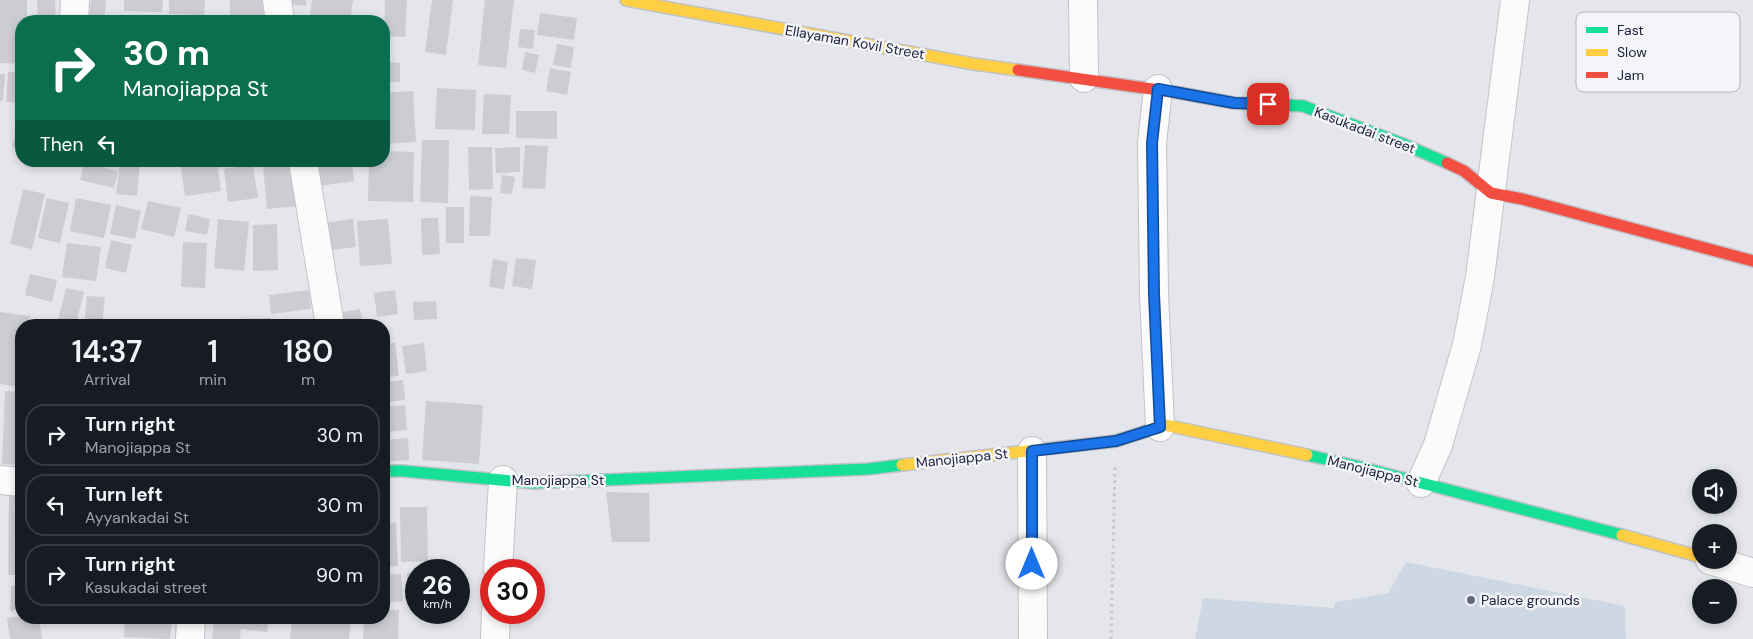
<!DOCTYPE html>
<html lang="en">
<head>
<meta charset="utf-8">
<style>
  body { margin:0; font-family:"DM Sans",sans-serif; background:#20242c; color:#f1f3f6; height:100vh; display:flex; flex-direction:column; font-size:19px; white-space:nowrap }
  * { box-sizing:border-box; margin:0 }
  p { font-size:16px; color:#9ea1a6 }
  .icon { flex:none; width:28px; height:28px; fill:none; stroke:currentColor; stroke-width:2; stroke-linecap:round; stroke-linejoin:round }
  .map { position:relative; flex:1; overflow:hidden }
  .details { position:absolute; left:15px; top:319px; width:375px; height:305px; display:flex; flex-direction:column; background:#171b24; border-radius:20px; box-shadow:0 2px 8px #0003 }
  .details>* { flex:none }
  .top-card { position:absolute; left:15px; top:15px; width:375px; height:152px; border-radius:20px; box-shadow:0 2px 8px #0003; background:#0b6e4f; color:#fff; overflow:hidden }
  .fabs { position:absolute; left:1692px; top:469px; display:grid; gap:10px }
  .fabs a { display:grid; place-items:center; width:45px; height:45px; border-radius:50%; background:#171b24; box-shadow:0 2px 8px #0003; font-size:25px }
  .speed { position:absolute; left:405px; top:559px; display:flex; gap:10px; font-size:25px; font-weight:700; text-align:center }
  .speed>* { display:grid; place-content:center; width:65px; height:65px; border-radius:50%; background:#171b24; box-shadow:0 2px 8px #0003; line-height:1 }
  .speed small { font-size:12px; font-weight:400 }
  .speed .limit { border:8px solid #d22; background:#fff; color:#111 }
  .pin { position:absolute; display:grid; place-items:center; width:42px; height:42px; color:#fff; margin:-21px; border-radius:10px; box-shadow:0 2px 8px #0006 }
  .me { position:absolute; width:55px; margin:-28px; rotate:0deg; stroke-linejoin:round; filter:drop-shadow(0 0 4px #0008) }
  .turn { display:flex; align-items:center; gap:18px; height:105px; padding:0 25px; font-size:22px }
  .turn .icon { width:65px; height:65px; stroke-width:2.5 }
  .turn b { display:block; font-size:35px; line-height:42px }
  .then { display:flex; align-items:center; height:48px; padding:0 25px; background:#0003; gap:10px; font-size:19px }
  .eta { display:flex; justify-content:space-evenly; align-items:center; height:85px; text-align:center }
  .eta b { font-size:30px; font-weight:600; line-height:35px }
  ul { padding:0; list-style:none }
  li { display:flex; align-items:center; gap:15px; height:62px; margin:0 10px 8px; padding:0 15px; border:2px solid #363941; border-radius:20px }
  li div { flex:1 }
  li b { display:block; font-size:19px }
  li em { font-style:normal }
  .map>svg:first-child { display:block }
  .green { fill:#ced8e4 }
  .building { fill:#cccdd2 }
  .lines { fill:none; stroke-linecap:round; stroke-linejoin:round }
  .street-casing { stroke:#c3c3c8; stroke-width:30 }
  .fast-casing { stroke:#c1c2c8; stroke-width:14 }
  .slow-casing { stroke:#c1c2c8; stroke-width:14 }
  .jam-casing { stroke:#c1c2c8; stroke-width:14 }
  .path { stroke:#c5c6ce; stroke-width:3; stroke-dasharray:2.5 4; stroke-linecap:butt }
  .street { stroke:#fbfbfc; stroke-width:28 }
  .fast { stroke:#16e098; stroke-width:11 }
  .slow { stroke:#ffcf43; stroke-width:11 }
  .jam { stroke:#f24e42; stroke-width:11 }
  .route-casing { stroke:#114b97; stroke-width:12 }
  .route { stroke:#1a73e8; stroke-width:9 }
  .poi-dot { fill:#66677b; stroke:#f3f5f9; stroke-width:2 }
  .labels { text-anchor:middle; stroke-width:5; stroke-linejoin:round; paint-order:stroke }
  .street-label { font-size:14px; fill:#22223f; stroke:#f3f5f9 }
  .poi-label { font-size:14px; fill:#22223f; stroke:#f3f5f9; text-anchor:start }
  .key { fill:#f3f5f9; stroke:#b4b6c1; stroke-width:1 }
  .key-label { font-size:14px; fill:#22223f }
</style>
</head>
<body>
<div class="map">
<svg width="1753" height="639" viewBox="0 0 1753 639">
  <rect width="100%" height="100%" fill="#e5e6eb"/>
  <path class="green" d="M1406,562L1625,606L1626,639H1195L1203,598L1334,608L1335,602L1388,593Z"/>
  <g class="building">
    <path d="M0,0H27V21H21V64L0,63Z"/>
    <path d="M37,0H55L56,21H38Z"/>
    <path d="M91,0H106L104,21H89Z"/>
    <path d="M124,0H163L162,12L124,11Z"/>
    <path d="M169,0H205L204,15L169,14Z"/>
    <path d="M230,0H267L266,21H230Z"/>
    <path d="M289,0H306V6L289,4Z"/>
    <path d="M312,0H353L350,21H309Z"/>
    <path d="M385,0H407L405,37L384,36Z"/>
    <path d="M432,0H453L446,55L425,52Z"/>
    <path d="M485,0H514L506,68L478,65Z"/>
    <path d="M540,13L577,18L574,40L537,35Z"/>
    <path d="M520,29L535,30L533,49L518,47Z"/>
    <path d="M557,44L574,47L571,68L553,65Z"/>
    <path d="M525,52L539,55L535,73L522,70Z"/>
    <path d="M384,62L400,63V82H384Z"/>
    <path d="M550,68L571,72L567,95L546,91Z"/>
    <path d="M8,72L21,73V103L6,102Z"/>
    <path d="M0,74H5L3,101H0Z"/>
    <path d="M437,88L476,90L475,130L435,129Z"/>
    <path d="M413,91L416,142L384,144V93Z"/>
    <path d="M484,94L511,95L509,134H482Z"/>
    <path d="M516,111H557V139L516,138Z"/>
    <path d="M16,128L21,129V149L12,147Z"/>
    <path d="M422,140H449L448,203L420,202Z"/>
    <path d="M525,145L548,146L545,189L522,188Z"/>
    <path d="M468,147H492L493,189L469,190Z"/>
    <path d="M520,147V172L496,173L495,148Z"/>
    <path d="M384,151L414,152L413,202L368,201L369,161H384Z"/>
    <path d="M120,161H140L137,196L116,194Z"/>
    <path d="M180,161H217L221,191L185,196Z"/>
    <path d="M302,161H352L354,181L306,188Z"/>
    <path d="M295,162L299,206L267,209L263,166Z"/>
    <path d="M84,163L118,171L114,188L80,180Z"/>
    <path d="M253,165L258,198L228,202L224,169Z"/>
    <path d="M502,175L515,177L512,194L500,193Z"/>
    <path d="M23,189L45,194L32,249L10,244Z"/>
    <path d="M470,196L492,197L490,236H469Z"/>
    <path d="M47,198L69,203L60,243L38,238Z"/>
    <path d="M76,198L111,205L104,238L70,231Z"/>
    <path d="M148,201L181,208L174,237L141,229Z"/>
    <path d="M116,205L141,211L135,239L110,234Z"/>
    <rect x="446" y="207" width="18" height="36"/>
    <path d="M188,214L210,219L207,235L185,231Z"/>
    <path d="M421,218H438L440,254L422,255Z"/>
    <path d="M218,219L249,222L244,271L214,268Z"/>
    <path d="M353,219L356,247L325,251L322,223Z"/>
    <path d="M388,219L392,264L360,266L357,221Z"/>
    <path d="M277,224L278,270L253,271V225Z"/>
    <path d="M111,240L132,245L126,273L105,268Z"/>
    <path d="M183,242L207,243L205,288L181,287Z"/>
    <path d="M67,243L101,247L96,281L62,277Z"/>
    <path d="M516,258L536,260L532,289L512,286Z"/>
    <path d="M493,259L508,262L504,289L489,287Z"/>
    <path d="M30,274L57,280L52,302L25,295Z"/>
    <path d="M66,288L84,292L76,324L58,320Z"/>
    <path d="M309,290L311,309L271,314L269,295Z"/>
    <path d="M395,290L398,314L377,317L374,293Z"/>
    <path d="M87,296L105,297L102,325H84Z"/>
    <path d="M436,301L437,319L414,320L413,302Z"/>
    <path d="M360,309L363,325H339L337,313Z"/>
    <path d="M0,312L30,316L28,325H21L20,387L0,384Z"/>
    <path d="M271,318V325H231V319Z"/>
    <path d="M323,318V325H277V323Z"/>
    <path d="M154,320V325H135V321Z"/>
    <path d="M395,343L399,376L384,377V344Z"/>
    <path d="M424,343L427,371L406,374L402,346Z"/>
    <path d="M403,380L405,400L384,403V383Z"/>
    <path d="M5,391L21,392V465L2,464Z"/>
    <path d="M426,401L483,405L479,464L422,460Z"/>
    <path d="M405,405L407,430L384,432V407Z"/>
    <path d="M408,438L409,460L384,462V440Z"/>
    <path d="M606,492L649,493L650,542H612Z"/>
    <path d="M9,494H21V575H8Z"/>
    <path d="M400,507H427L428,561L401,562Z"/>
    <path d="M396,523L398,566L384,567V524Z"/>
    <rect x="407" y="573" width="9" height="26"/>
    <path d="M401,574L403,601L384,603V575Z"/>
    <path d="M11,586H21V610L10,611Z"/>
    <path d="M384,610H399L398,639H363L364,618H384Z"/>
    <path d="M21,616V618H39L42,639H10L7,618Z"/>
    <path d="M125,618H172L170,639L124,637Z"/>
    <path d="M214,618H269L267,632L241,629L240,639H212Z"/>
    <path d="M292,618H351L349,639H290Z"/>
  </g>
  <g class="lines">
    <defs>
      <g id="street">
        <path d="M277,0L280,21"/>
        <path d="M1083,0L1084,78"/>
        <path d="M74,21L75,0"/>
        <path d="M1158,89L1152,143L1154,294L1160,427"/>
        <path d="M303,161L330,325"/>
        <path d="M1032,451L1033,639"/>
        <path d="M0,480L21,482"/>
        <path d="M1421,483L1438,445L1467,345L1480,277L1515,0"/>
        <path d="M1710,560L1753,573"/>
        <path d="M498,570L503,480"/>
        <path d="M190,639L191,618"/>
        <path d="M495,639L496,612"/>
      </g>
      <g id="fast">
        <path d="M1180,93L1234,103L1303,106L1403,144L1447,163"/>
        <path d="M1307,455L1356,466L1622,535"/>
        <path d="M384,471H403L533,483L868,469L902,465"/>
      </g>
      <g id="slow">
        <path d="M626,0L974,64L1018,70"/>
        <path d="M902,465L1116,441L1165,425L1307,455"/>
        <path d="M1622,535L1701,557"/>
      </g>
      <g id="jam">
        <path d="M1018,70L1180,93"/>
        <path d="M1447,163L1464,171L1491,193L1522,199L1753,261"/>
      </g>
    </defs>
    <use href="#street" class="street-casing"/>
    <use href="#fast" class="fast-casing"/>
    <use href="#slow" class="slow-casing"/>
    <use href="#jam" class="jam-casing"/>
    <path class="path" d="M1111,639L1115,467"/>
    <use href="#street" class="street"/>
    <use href="#fast" class="fast"/>
    <use href="#slow" class="slow"/>
    <use href="#jam" class="jam"/>
  </g>
  <g class="lines">
    <defs>
      <path id="route" d="M1032,564V451L1116,441L1160,427L1154,294L1152,143L1158,89L1234,103L1268,104"/>
    </defs>
    <use href="#route" class="route-casing"/>
    <use href="#route" class="route"/>
  </g>
  <circle class="poi-dot" cx="1471" cy="600" r="5"/>
  <g class="labels">
    <g class="street-label">
      <text transform="translate(855 42) rotate(10)" y="5">Ellayaman Kovil Street</text>
      <text transform="translate(1365 130) rotate(21)" y="5">Kasukadai street</text>
      <text transform="translate(962 458) rotate(-6)" y="5">Manojiappa St</text>
      <text transform="translate(1373 471) rotate(14)" y="5">Manojiappa St</text>
      <text x="558" y="485">Manojiappa St</text>
    </g>
    <g class="poi-label">
      <text x="1481" y="605">Palace grounds</text>
    </g>
  </g>
  <rect x="1576" y="12" width="164" height="80" rx="8" class="key"/>
  <rect x="1586" y="27" width="22" height="6" fill="#16e098"/>
  <rect x="1586" y="49" width="22" height="7" fill="#ffcf43"/>
  <rect x="1586" y="72" width="22" height="6" fill="#f24e42"/>
  <g class="key-label">
    <text x="1617" y="35">Fast</text>
    <text x="1617" y="57">Slow</text>
    <text x="1617" y="80">Jam</text>
  </g>
</svg>
<div class="fabs">
<a><svg class="icon" aria-label="sound" viewBox="0 0 24 24"><path d="M4 9h4l5-4v14l-5-4H4zM17 9q2 3 0 6"/></svg></a>
<a>+</a>
<a>−</a>
</div>
<div class="speed"><div>26<small>km/h</small></div><div class="limit">30</div></div>
<div class="pin" style="left:1268px;top:104px;background:#d93025"><svg class="icon" aria-label="arrive" viewBox="0 0 24 24"><path d="M6 21V4h12l-3 4 3 4H6"/></svg></div>
<svg class="me" style="left:1032px;top:564px" viewBox="-20 -20 40 40"><circle r="19" fill="#fff"/><path d="M0-13L10 11 0 6-10 11z" fill="#1a73e8"/></svg>
<div class="top-card">
<div class="turn"><svg class="icon" aria-label="right" viewBox="0 0 24 24"><path d="M7 20v-9h11M14 6l5 5-5 5"/></svg><div><b>30 m</b>Manojiappa St</div></div>
<div class="then">Then<svg class="icon" aria-label="left" viewBox="0 0 24 24"><path d="M17 20v-9H6M10 6l-5 5 5 5"/></svg></div>
</div>
<section class="details">
<div class="eta">
<div><b>14:37</b><p>Arrival</p></div>
<div><b>1</b><p>min</p></div>
<div><b>180</b><p>m</p></div>
</div>
<ul>
<li><svg class="icon" aria-label="right" viewBox="0 0 24 24"><path d="M7 20v-9h11M14 6l5 5-5 5"/></svg><div><b>Turn right</b><p>Manojiappa St</p></div><em>30 m</em></li>
<li><svg class="icon" aria-label="left" viewBox="0 0 24 24"><path d="M17 20v-9H6M10 6l-5 5 5 5"/></svg><div><b>Turn left</b><p>Ayyankadai St</p></div><em>30 m</em></li>
<li><svg class="icon" aria-label="right" viewBox="0 0 24 24"><path d="M7 20v-9h11M14 6l5 5-5 5"/></svg><div><b>Turn right</b><p>Kasukadai street</p></div><em>90 m</em></li>
</ul>
</section>
</div>
</body>
</html>
